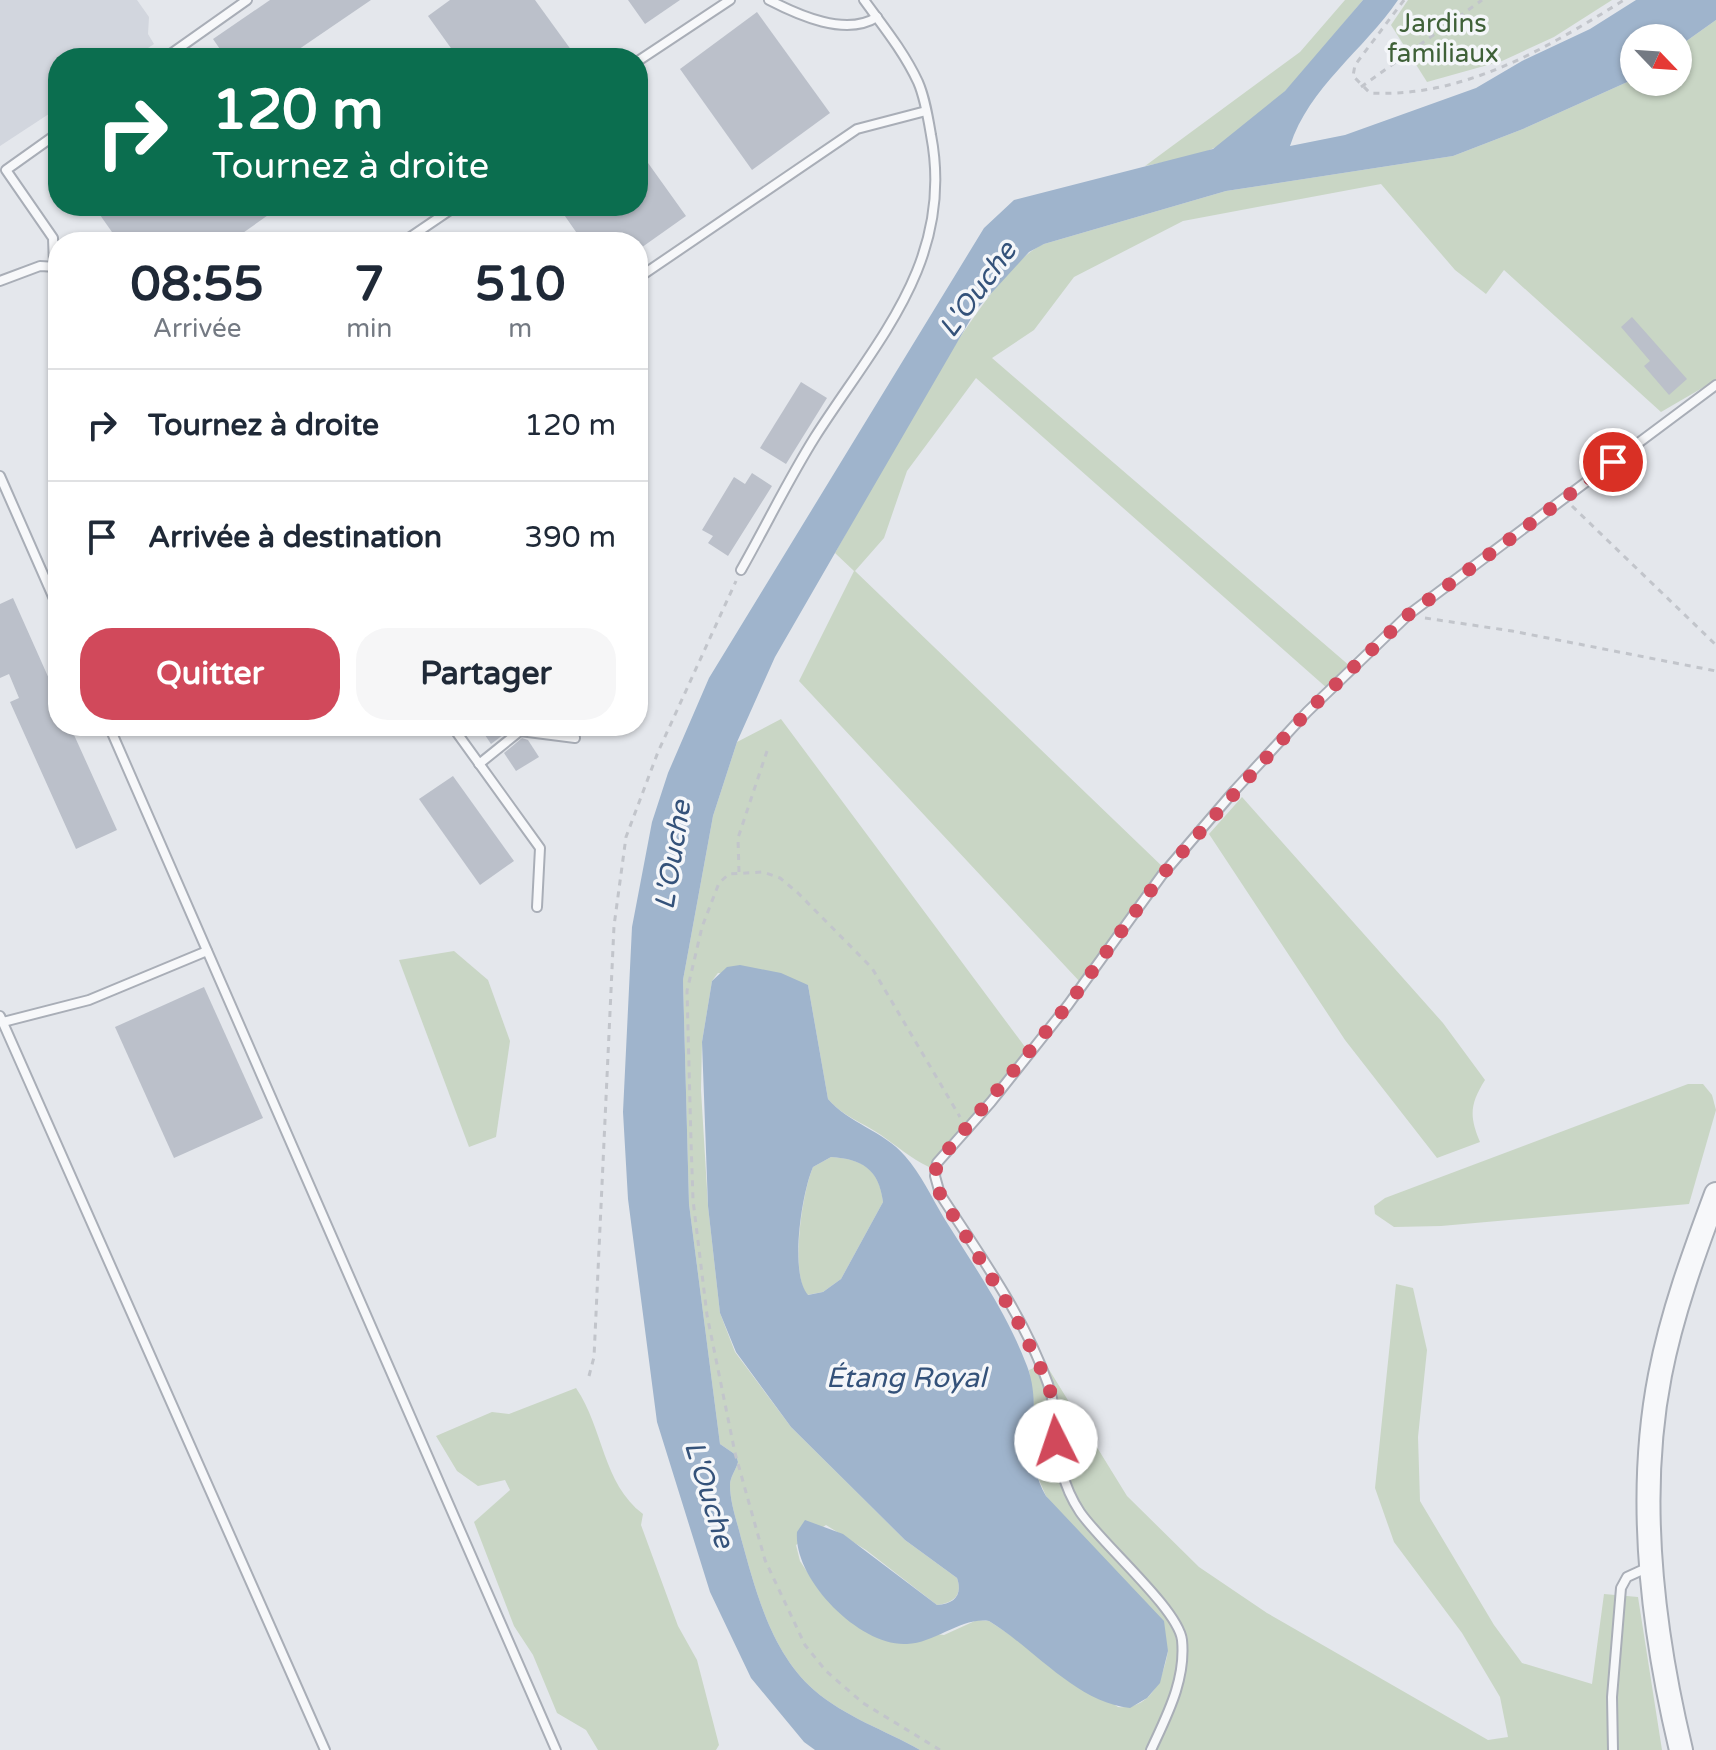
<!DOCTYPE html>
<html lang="fr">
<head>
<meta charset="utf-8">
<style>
  body { margin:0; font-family:"Varela Round",sans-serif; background:#f6f6f7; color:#1f2937; height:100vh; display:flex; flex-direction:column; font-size:30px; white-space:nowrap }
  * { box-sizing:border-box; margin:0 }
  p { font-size:26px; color:#747a83 }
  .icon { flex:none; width:44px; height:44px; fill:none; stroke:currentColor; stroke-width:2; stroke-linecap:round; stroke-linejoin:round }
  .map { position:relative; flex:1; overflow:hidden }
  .sheet { position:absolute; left:48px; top:232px; width:600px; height:504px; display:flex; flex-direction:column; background:#fff; border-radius:32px; box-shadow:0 2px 6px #0004 }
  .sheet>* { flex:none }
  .banner { position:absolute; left:48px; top:48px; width:600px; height:168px; border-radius:32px; box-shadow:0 2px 6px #0004; background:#0b6e4f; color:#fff; overflow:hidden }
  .needle { width:52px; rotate:115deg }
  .fabs { position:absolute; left:1620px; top:24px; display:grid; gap:16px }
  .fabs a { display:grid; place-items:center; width:72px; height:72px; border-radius:50%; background:#fff; box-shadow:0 2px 6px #0004; font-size:40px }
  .pin { position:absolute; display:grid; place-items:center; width:68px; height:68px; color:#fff; margin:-34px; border:4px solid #fff; border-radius:50%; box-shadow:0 2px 8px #0007 }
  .me { position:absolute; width:88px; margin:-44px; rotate:356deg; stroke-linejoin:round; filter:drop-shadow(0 0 6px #0008) }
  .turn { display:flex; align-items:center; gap:28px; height:168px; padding:0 32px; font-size:36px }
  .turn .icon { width:104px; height:104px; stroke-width:2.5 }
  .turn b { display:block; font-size:56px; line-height:68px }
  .eta { display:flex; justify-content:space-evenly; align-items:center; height:136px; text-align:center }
  .eta b { font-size:48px; font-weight:700; line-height:56px }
  .cta { display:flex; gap:16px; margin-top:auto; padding:16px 32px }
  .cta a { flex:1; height:92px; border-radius:32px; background:#d1495b; color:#fff; font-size:32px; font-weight:700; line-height:92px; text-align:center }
  .cta a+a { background:#f6f6f7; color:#1f2937 }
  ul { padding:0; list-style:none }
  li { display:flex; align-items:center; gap:24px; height:112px; padding:0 32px; border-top:2px solid #e0e1e3 }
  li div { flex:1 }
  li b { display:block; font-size:30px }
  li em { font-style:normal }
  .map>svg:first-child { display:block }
  .built { fill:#d2d6de }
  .green { fill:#c9d6c5 }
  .water { fill:#9fb4cc; fill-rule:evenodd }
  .building { fill:#bbc0ca }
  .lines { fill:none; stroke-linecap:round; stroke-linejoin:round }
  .service-casing { stroke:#a9aeb7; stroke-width:12 }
  .tertiary-casing { stroke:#a9aeb7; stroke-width:26 }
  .path { stroke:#c2c5cb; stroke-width:3; stroke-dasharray:6 6; stroke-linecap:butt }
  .service { stroke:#f7f8fa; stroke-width:8 }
  .tertiary { stroke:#f7f8fa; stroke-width:22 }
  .route { stroke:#d1495b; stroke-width:14; stroke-dasharray:0 25.2 }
  .labels { text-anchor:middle; stroke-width:7; stroke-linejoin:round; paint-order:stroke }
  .park-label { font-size:26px; fill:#3f6138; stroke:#f4f6f9 }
  .water-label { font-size:28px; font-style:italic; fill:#34527a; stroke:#f4f6f9 }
</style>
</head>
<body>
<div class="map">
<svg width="1716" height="1750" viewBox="0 0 1716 1750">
  <rect width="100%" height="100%" fill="#e4e7ec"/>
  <path class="built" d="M0,0H137L149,17L148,34L154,44L133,58H58V108L0,146Z"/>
  <g class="green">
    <path d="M1345,0H1363C1320,51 1276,113 1216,147C1196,158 1167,161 1145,166L1300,52Z"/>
    <path d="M1408,0H1612L1554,37L1502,61L1427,82L1391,25Z"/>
    <path d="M1716,20V380L1661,412L1504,270L1486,294L1455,270L1381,184L1183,221L1074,277L1034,330L992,358L1351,667L1328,689L976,378L907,471L884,538L855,571L1166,870L1081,983L799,681L854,571L835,553C871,490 986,266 1044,244L1226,191L1453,156L1523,129L1634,79V82H1678V47Z"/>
    <path d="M781,719L1028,1051L929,1167C910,1158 897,1146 881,1135C862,1122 842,1116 828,1099L808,985L718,973L712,981L702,1042L701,1090L708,1206L720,1313L735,1352L791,1427L905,1540L957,1578C963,1595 954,1603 937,1605L866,1550L826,1525L796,1545L800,1561L821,1593L857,1625L944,1635L977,1620L989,1621L1118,1707C1151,1710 1163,1679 1168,1651L1046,1496L1033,1466L1036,1419L1029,1370L1045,1363L1127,1496L1199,1567L1267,1613L1488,1740L1508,1737L1500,1697L1462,1633L1394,1542L1375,1488L1396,1284L1413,1288L1427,1350L1418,1437L1420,1501L1494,1625L1522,1663L1592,1684L1604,1594L1638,1597L1662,1750H920C885,1730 845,1717 814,1690C771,1652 756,1592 741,1538C737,1521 730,1503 730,1485C730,1477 736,1470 738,1462L736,1455L720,1444L689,1204L683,980L713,816L737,742Z"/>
    <path d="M1242,797L1443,1023L1485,1080C1470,1104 1469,1116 1480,1142L1437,1158L1345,1040L1209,834Z"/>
    <path d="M454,951L488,980L510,1041L496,1137L469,1147L399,960Z"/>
    <path d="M1688,1084H1703L1712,1095L1716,1110L1689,1204L1441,1226L1394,1227L1375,1214L1374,1206L1385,1198Z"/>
    <path d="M831,1157C863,1159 879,1169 883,1202L841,1279L823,1292L807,1295C790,1272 802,1193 813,1167Z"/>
    <path d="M576,1388C604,1429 602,1483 643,1514L641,1525L678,1626L697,1660L719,1745L716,1750H598L586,1730L557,1713L533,1655L514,1626L474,1522L510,1490L505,1480L478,1486L457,1471L436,1436L492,1412L509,1414Z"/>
  </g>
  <g class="water">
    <path d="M1363,0H1398C1364,50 1309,87 1290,146L1345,135L1476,88L1522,61L1590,29L1636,0H1716V20L1678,47V38H1634V79L1523,129L1453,156L1226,191L1044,244L1029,252L976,310L835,553L775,657L737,742L713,816L683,980L689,1204L720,1444L736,1455L738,1462C736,1470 730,1477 730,1485C730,1503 737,1521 741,1538C756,1592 771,1652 814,1690C845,1717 885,1730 920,1750H815L804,1742L751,1678L710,1592L657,1422L628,1199L623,1112L632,927L652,822L668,773L709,678L984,228L1014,200L1213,149L1285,91Z"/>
    <path d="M740,965L781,973L808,985L828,1099C848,1123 884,1131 905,1156C921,1174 932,1198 944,1218C974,1266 1007,1313 1027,1366C1044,1410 1021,1455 1046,1496L1164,1621L1168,1651L1160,1683L1147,1698L1130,1708C1075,1702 1034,1648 989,1621C961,1617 936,1643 907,1644C860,1647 793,1579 797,1532L805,1520L843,1534L937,1605C954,1604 963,1595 957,1578L905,1540L791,1427L736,1352L720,1313L708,1206L702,1042L712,981L727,967ZM831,1157C862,1159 879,1169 883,1202L841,1279L823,1292L808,1295C789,1273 802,1192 813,1167Z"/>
  </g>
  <g class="building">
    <path d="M270,0H371L286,58H226L213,39Z"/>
    <path d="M450,0H535L577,58H458L428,16Z"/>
    <path d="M628,0H680L645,24Z"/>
    <path d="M757,12L830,113L752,170L680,69Z"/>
    <path d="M638,149L686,216L638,250V242H583L558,206H638Z"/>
    <path d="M113,206H281L230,242H119L100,215Z"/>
    <path d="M1632,317L1687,379L1669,395L1644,366L1650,361L1621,327Z"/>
    <path d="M801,382L827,398L786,464L760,448Z"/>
    <path d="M752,473L772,486L728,556L708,543L713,536L702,530L734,477L745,484Z"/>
    <path d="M13,598L58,699V726H70L117,830L76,849L10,702L19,698L9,674L0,678V604Z"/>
    <path d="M479,726H515L491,744Z"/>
    <path d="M522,738L528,740L539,757L516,771L504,753Z"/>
    <path d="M453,776L514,861L480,885L419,799Z"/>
    <path d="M204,987L263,1118L174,1158L115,1027Z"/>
  </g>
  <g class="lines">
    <defs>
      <g id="service">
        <path d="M769,0C798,15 846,37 877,17"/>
        <path d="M165,58L247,0"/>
        <path d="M638,61L730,0"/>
        <path d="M403,242L456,206"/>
        <path d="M54,266L53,238L6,170L58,133"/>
        <path d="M638,278L857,129L926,111"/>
        <path d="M0,281L40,266L57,267"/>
        <path d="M0,476L58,608"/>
        <path d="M741,570C766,526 788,480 815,437C877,340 955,260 931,135C928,117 925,98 918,82C904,52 883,26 864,0"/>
        <path d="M109,726L556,1750"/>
        <path d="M452,726L540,848L537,907"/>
        <path d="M479,764L520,731L575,738"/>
        <path d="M0,1016L325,1750"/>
        <path d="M3,1022L89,1000L207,951"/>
        <path d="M1151,1750C1167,1715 1186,1680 1182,1640C1178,1609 1101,1543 1080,1512C1049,1465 1064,1431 1048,1384C1024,1316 979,1254 940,1194L935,1176L937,1163L991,1102L1068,1005L1162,875L1235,790L1307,712L1408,615L1716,385"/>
        <path d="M1613,1750L1612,1697L1621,1588L1627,1577L1651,1566"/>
      </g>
      <path id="tertiary" d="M1681,1750C1652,1629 1636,1498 1660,1375C1672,1313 1694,1253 1716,1194"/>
    </defs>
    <use href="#service" class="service-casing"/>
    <use href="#tertiary" class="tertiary-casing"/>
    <g class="path">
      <path d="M1404,0L1355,65L1353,76L1370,93C1464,98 1547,48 1624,0"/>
      <path d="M1361,87L1482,0"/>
      <path d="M1572,506L1716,645"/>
      <path d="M1425,618L1512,631L1716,671"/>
      <path d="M739,872L738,838L767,751"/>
      <path d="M589,1376L594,1357L614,926L626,837L658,752L736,581"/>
      <path d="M940,1750L863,1703L826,1671L805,1645L765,1560L735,1453L707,1315L693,1200L691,1141L687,991L702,927L719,883L729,874L763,872L780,878L798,893L872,968L960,1117"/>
    </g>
    <use href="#service" class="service"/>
    <use href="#tertiary" class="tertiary"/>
  </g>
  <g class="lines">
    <path class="route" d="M1056,1441L1054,1404L1047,1381L1016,1318L940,1194L935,1176L937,1163L1068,1005L1162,875L1307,712L1408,615L1613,462"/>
  </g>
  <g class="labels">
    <g class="park-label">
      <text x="1443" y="32">Jardins<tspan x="1443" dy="30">familiaux</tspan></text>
    </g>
    <g class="water-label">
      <text transform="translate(977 289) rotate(-54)" y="10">L'Ouche</text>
      <text transform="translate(672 855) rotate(-81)" y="10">L'Ouche</text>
      <text x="906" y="1387">Étang Royal</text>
      <text transform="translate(710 1494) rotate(73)" y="10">L'Ouche</text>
    </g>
  </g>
</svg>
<div class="fabs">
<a><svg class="needle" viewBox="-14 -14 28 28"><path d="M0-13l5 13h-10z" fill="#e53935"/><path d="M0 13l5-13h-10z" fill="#747a83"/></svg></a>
</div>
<div class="pin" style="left:1613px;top:462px;background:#d93025"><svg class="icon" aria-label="arrive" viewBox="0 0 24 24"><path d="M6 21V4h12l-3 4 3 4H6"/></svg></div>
<svg class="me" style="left:1056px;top:1441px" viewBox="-20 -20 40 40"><circle r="19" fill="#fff"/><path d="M0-13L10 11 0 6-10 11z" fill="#d1495b"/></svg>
<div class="banner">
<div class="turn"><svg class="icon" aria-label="right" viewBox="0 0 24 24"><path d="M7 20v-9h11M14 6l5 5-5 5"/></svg><div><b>120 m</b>Tournez à droite</div></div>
</div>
<section class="sheet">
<div class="eta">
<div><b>08:55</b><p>Arrivée</p></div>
<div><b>7</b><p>min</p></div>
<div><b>510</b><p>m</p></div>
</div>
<ul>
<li><svg class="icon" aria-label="right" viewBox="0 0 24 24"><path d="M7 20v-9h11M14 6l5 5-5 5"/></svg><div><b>Tournez à droite</b></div><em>120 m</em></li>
<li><svg class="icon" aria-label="arrive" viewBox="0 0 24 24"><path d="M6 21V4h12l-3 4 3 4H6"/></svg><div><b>Arrivée à destination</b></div><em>390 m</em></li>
</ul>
<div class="cta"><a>Quitter</a><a>Partager</a></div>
</section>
</div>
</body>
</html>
